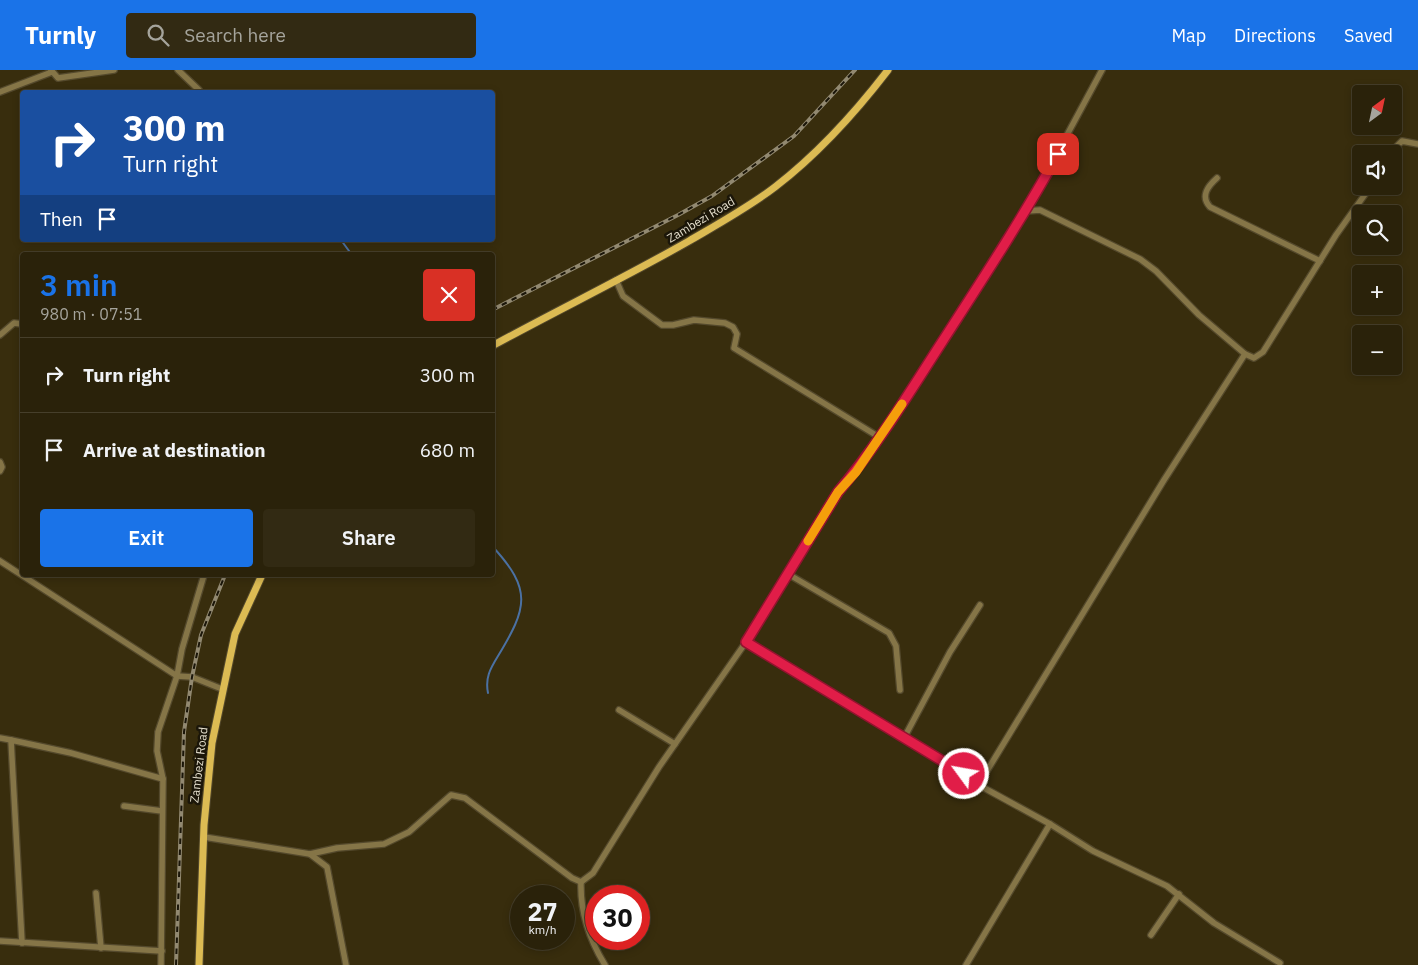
<!DOCTYPE html>
<html lang="en">
<head>
<meta charset="utf-8">
<style>
  body { margin:0; font-family:"IBM Plex Sans",sans-serif; background:#322a13; color:#f1f3f6; height:100vh; display:flex; flex-direction:column; font-size:19px; white-space:nowrap }
  * { box-sizing:border-box; margin:0 }
  p { font-size:16px; color:#a5a49c }
  .icon { flex:none; width:28px; height:28px; fill:none; stroke:currentColor; stroke-width:2; stroke-linecap:round; stroke-linejoin:round }
  .map { position:relative; flex:1; overflow:hidden }
  .side { position:absolute; left:20px; top:182px; width:475px; height:325px; display:flex; flex-direction:column; background:#2a220a; border-radius:5px; box-shadow:0 2px 8px #0003,0 0 0 1px #463f2b }
  .side>* { flex:none }
  .top-card { position:absolute; left:20px; top:20px; width:475px; height:152px; border-radius:5px; box-shadow:0 2px 8px #0003,0 0 0 1px #463f2b; background:#1a4fa0; color:#fff; overflow:hidden }
  .needle { width:32px; rotate:33deg }
  .fabs { position:absolute; left:1352px; top:15px; display:grid; gap:10px }
  .fabs a { display:grid; place-items:center; width:50px; height:50px; border-radius:5px; background:#2a220a; box-shadow:0 2px 8px #0003,0 0 0 1px #463f2b; font-size:25px }
  .speed { position:absolute; left:510px; top:815px; display:flex; gap:10px; font-size:25px; font-weight:700; text-align:center }
  .speed>* { display:grid; place-content:center; width:65px; height:65px; border-radius:50%; background:#2a220a; box-shadow:0 2px 8px #0003,0 0 0 1px #463f2b; line-height:1 }
  .speed small { font-size:12px; font-weight:400 }
  .speed .limit { border:8px solid #d22; background:#fff; color:#111 }
  .pin { position:absolute; display:grid; place-items:center; width:42px; height:42px; color:#fff; margin:-21px; border-radius:10px; box-shadow:0 2px 8px #0006 }
  .me { position:absolute; width:55px; margin:-28px; rotate:302deg; stroke-linejoin:round; filter:drop-shadow(0 0 4px #0008) }
  .turn { display:flex; align-items:center; gap:18px; height:105px; padding:0 20px; font-size:22px }
  .turn .icon { width:65px; height:65px; stroke-width:2.5 }
  .turn b { display:block; font-size:35px; line-height:42px }
  .then { display:flex; align-items:center; height:48px; padding:0 20px; background:#0003; gap:10px; font-size:19px }
  .round { display:grid; place-items:center; flex:none; width:52px; height:52px; border-radius:5px; background:#322a13 }
  .overview { display:flex; align-items:center; justify-content:space-between; height:85px; padding:0 20px }
  h1 { font-size:30px; font-weight:600; line-height:38px; color:#1a73e8 }
  .button { display:flex; gap:10px; margin-top:auto; padding:10px 20px }
  .button a { flex:1; height:58px; border-radius:5px; background:#1a73e8; color:#fff; font-size:20px; font-weight:600; line-height:58px; text-align:center }
  .button a+a { background:#322a13; color:#f1f3f6 }
  ul { padding:0; list-style:none }
  li { display:flex; align-items:center; gap:15px; height:75px; padding:0 20px; border-top:1px solid #463f2b }
  li div { flex:1 }
  li b { display:block; font-size:19px }
  li em { font-style:normal }
  header { display:flex; align-items:center; gap:30px; box-sizing:border-box; height:70px; padding:0 25px; background:#1a73e8; color:#fff }
  header strong { font-size:24px }
  nav { display:flex; gap:28px; margin-inline-start:auto; font-size:18px }
  .search { width:350px; height:45px; background:#322a13; display:flex; align-items:center; gap:12px; box-sizing:border-box; padding:0 18px; border-radius:5px; color:#a5a49c; font-size:19px }
  .map>svg:first-child { display:block }
  .lines { fill:none; stroke-linecap:round; stroke-linejoin:round }
  .stream { stroke:#4b71a3; stroke-width:2 }
  .minor-casing { stroke:#54492c; stroke-width:8 }
  .major-casing { stroke:#54492c; stroke-width:9 }
  .minor { stroke:#857547; stroke-width:5.5 }
  .major { stroke:#dcbb53; stroke-width:7 }
  .rail-casing { stroke:#928971; stroke-width:4 }
  .rail { stroke:#1b1609; stroke-width:2; stroke-dasharray:5.5; stroke-linecap:butt }
  .route-casing { stroke:#92132f; stroke-width:12 }
  .route { stroke:#e11d48; stroke-width:9 }
  .slow { stroke:#f59e0b; stroke-width:9 }
  .labels { text-anchor:middle; stroke-width:5; stroke-linejoin:round; paint-order:stroke }
  .street-label { font-size:12px; fill:#e4decc; stroke:#1b1609 }
</style>
</head>
<body>
<header>
<strong>Turnly</strong>
<div class="search"><svg class="icon" aria-label="search" viewBox="0 0 24 24"><circle cx="10" cy="10" r="6"/><path d="M15 15l6 6"/></svg>Search here</div>
<nav><a>Map</a><a>Directions</a><a>Saved</a></nav>
</header>
<div class="map">
<svg width="1418" height="895" viewBox="0 0 1418 895">
  <rect width="100%" height="100%" fill="#382d0d"/>
  <g class="lines">
    <g class="stream">
      <path d="M341,170L352,185"/>
      <path d="M488,623C485,608 490,599 498,586C527,538 533,520 492,476"/>
    </g>
    <defs>
      <g id="minor">
        <path d="M51,0L58,8L114,0"/>
        <path d="M178,0L199,20"/>
        <path d="M0,22L52,2"/>
        <path d="M1389,84L1402,71L1418,74"/>
        <path d="M1217,108C1208,116 1200,126 1210,137L1320,191"/>
        <path d="M1026,141L1040,140L1140,189L1156,201L1199,245L1245,284L1254,288L1263,282L1336,165L1371,116"/>
        <path d="M616,210L623,226L662,255H673L694,250L725,253L733,257L737,264L734,278L879,367"/>
        <path d="M0,265L14,253L22,254"/>
        <path d="M0,392L2,397L0,401"/>
        <path d="M0,491L177,606L192,607L222,619"/>
        <path d="M788,504L889,563L896,576L900,620"/>
        <path d="M746,572L986,719L1050,754L966,895"/>
        <path d="M619,640L675,674"/>
        <path d="M0,668L11,670"/>
        <path d="M904,668L950,582L980,535"/>
        <path d="M979,714L1164,410L1245,284"/>
        <path d="M124,736L162,741"/>
        <path d="M1050,754L1093,781L1167,816L1214,853L1280,893"/>
        <path d="M204,767L310,784L337,778L384,774L409,762L451,725L465,728L572,808L581,812L593,803L659,697L746,572L838,422L855,402L893,348L1026,141L1102,0"/>
        <path d="M310,784L327,797L346,895"/>
        <path d="M581,812C580,843 589,869 605,895"/>
        <path d="M96,823L101,878"/>
        <path d="M1151,865L1179,824"/>
        <path d="M0,871L162,881"/>
        <path d="M22,873L11,670L71,683L163,709"/>
        <path d="M161,895L163,709L157,681L158,662L177,606L182,579L204,505"/>
      </g>
      <g id="major">
        <path d="M492,276C558,240 624,208 689,171C718,154 749,137 775,117C819,83 855,43 888,0"/>
        <path d="M199,895L204,755L212,673L235,564L262,505"/>
      </g>
    </defs>
    <use href="#minor" class="minor-casing"/>
    <use href="#major" class="major-casing"/>
    <use href="#minor" class="minor"/>
    <use href="#major" class="major"/>
    <defs>
      <g id="rail">
        <path d="M492,240L678,145L712,126L794,66L855,0"/>
        <path d="M176,895L184,662L192,607L201,565L225,505"/>
      </g>
    </defs>
    <use href="#rail" class="rail-casing"/>
    <use href="#rail" class="rail"/>
  </g>
  <g class="lines">
    <defs>
      <path id="route" d="M964,704L746,572L838,422C877,376 909,323 942,272C982,210 1022,149 1058,84"/>
    </defs>
    <use href="#route" class="route-casing"/>
    <use href="#route" class="route"/>
    <path class="slow" d="M808,471L838,422L856,402L902,334"/>
  </g>
  <g class="labels">
    <g class="street-label">
      <text transform="translate(701 150) rotate(-31)" y="4">Zambezi Road</text>
      <text transform="translate(199 695) rotate(-83)" y="4">Zambezi Road</text>
    </g>
  </g>
</svg>
<div class="fabs">
<a><svg class="needle" viewBox="-14 -14 28 28"><path d="M0-13l5 13h-10z" fill="#e53935"/><path d="M0 13l5-13h-10z" fill="#a5a49c"/></svg></a>
<a><svg class="icon" aria-label="sound" viewBox="0 0 24 24"><path d="M4 9h4l5-4v14l-5-4H4zM17 9q2 3 0 6"/></svg></a>
<a><svg class="icon" aria-label="search" viewBox="0 0 24 24"><circle cx="10" cy="10" r="6"/><path d="M15 15l6 6"/></svg></a>
<a>+</a>
<a>−</a>
</div>
<div class="speed"><div>27<small>km/h</small></div><div class="limit">30</div></div>
<div class="pin" style="left:1058px;top:84px;background:#d93025"><svg class="icon" aria-label="arrive" viewBox="0 0 24 24"><path d="M6 21V4h12l-3 4 3 4H6"/></svg></div>
<svg class="me" style="left:964px;top:704px" viewBox="-20 -20 40 40"><circle r="17" fill="#e11d48" stroke="#fff" stroke-width="3"/><path d="M0-11L8 9 0 5-8 9z" fill="#fff"/></svg>
<div class="top-card">
<div class="turn"><svg class="icon" aria-label="right" viewBox="0 0 24 24"><path d="M7 20v-9h11M14 6l5 5-5 5"/></svg><div><b>300 m</b>Turn right</div></div>
<div class="then">Then<svg class="icon" aria-label="arrive" viewBox="0 0 24 24"><path d="M6 21V4h12l-3 4 3 4H6"/></svg></div>
</div>
<section class="side">
<div class="overview"><div><h1>3 min</h1><p>980 m · 07:51</p></div><a class="round" style="background:#d93025;color:#fff"><svg class="icon" aria-label="close" viewBox="0 0 24 24"><path d="M6 6l12 12M18 6L6 18"/></svg></a></div>
<ul>
<li><svg class="icon" aria-label="right" viewBox="0 0 24 24"><path d="M7 20v-9h11M14 6l5 5-5 5"/></svg><div><b>Turn right</b></div><em>300 m</em></li>
<li><svg class="icon" aria-label="arrive" viewBox="0 0 24 24"><path d="M6 21V4h12l-3 4 3 4H6"/></svg><div><b>Arrive at destination</b></div><em>680 m</em></li>
</ul>
<div class="button"><a>Exit</a><a>Share</a></div>
</section>
</div>
</body>
</html>
